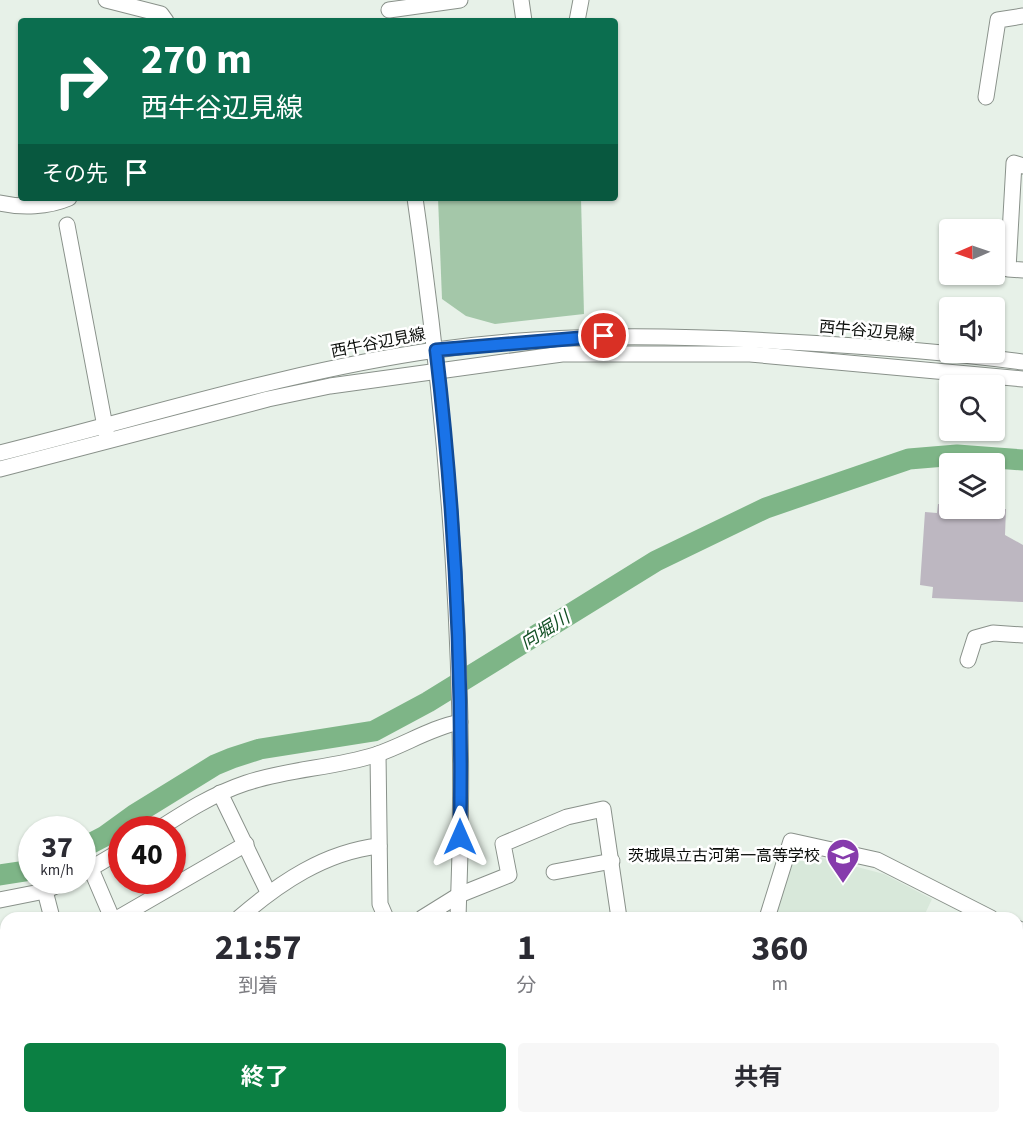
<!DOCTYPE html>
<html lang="ja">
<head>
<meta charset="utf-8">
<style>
  body { margin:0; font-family:"Source Sans 3","Noto Sans JP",sans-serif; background:#f7f7f7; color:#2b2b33; height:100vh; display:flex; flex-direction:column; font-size:22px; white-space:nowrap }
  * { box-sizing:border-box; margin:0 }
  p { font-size:20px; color:#7c7c81 }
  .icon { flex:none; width:33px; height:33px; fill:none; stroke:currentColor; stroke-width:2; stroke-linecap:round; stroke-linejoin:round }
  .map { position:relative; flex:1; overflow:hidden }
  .details { position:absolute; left:0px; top:912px; width:1023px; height:212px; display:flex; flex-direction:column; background:#fff; border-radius:18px 18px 0 0; box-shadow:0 2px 4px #0004 }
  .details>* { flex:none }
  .banner { position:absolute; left:18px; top:18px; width:600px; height:183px; border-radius:6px; box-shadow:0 2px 4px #0004; background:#0b6e4f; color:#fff; overflow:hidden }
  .needle { width:39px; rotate:268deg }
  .fabs { position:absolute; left:939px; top:219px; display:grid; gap:12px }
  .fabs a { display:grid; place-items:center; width:66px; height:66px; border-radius:6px; background:#fff; box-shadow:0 2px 4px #0004; font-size:30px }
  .speed { position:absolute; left:18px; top:816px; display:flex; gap:12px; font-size:30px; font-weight:700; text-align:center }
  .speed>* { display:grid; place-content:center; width:78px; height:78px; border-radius:50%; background:#fff; box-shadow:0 2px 4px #0004; line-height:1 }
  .speed small { font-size:15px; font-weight:400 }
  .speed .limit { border:9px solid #d22; background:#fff; color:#111 }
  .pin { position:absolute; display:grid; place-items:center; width:51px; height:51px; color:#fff; margin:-26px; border:3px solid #fff; border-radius:50%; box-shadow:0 2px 6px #0007 }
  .me { position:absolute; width:66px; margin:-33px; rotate:0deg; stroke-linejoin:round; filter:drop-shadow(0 0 4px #0008) }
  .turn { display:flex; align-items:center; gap:21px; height:126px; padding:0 24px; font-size:27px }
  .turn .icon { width:78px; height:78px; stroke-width:2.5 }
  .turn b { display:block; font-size:42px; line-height:51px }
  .then { display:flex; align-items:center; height:57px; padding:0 24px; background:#0003; gap:12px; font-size:22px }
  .eta { display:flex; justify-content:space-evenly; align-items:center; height:102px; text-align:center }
  .eta b { font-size:36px; font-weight:700; line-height:42px }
  .cta { display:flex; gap:12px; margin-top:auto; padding:12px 24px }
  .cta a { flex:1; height:69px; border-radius:6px; background:#0b8043; color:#fff; font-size:24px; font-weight:700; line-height:69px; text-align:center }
  .cta a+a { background:#f7f7f7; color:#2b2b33 }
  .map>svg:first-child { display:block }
  .built { fill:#d8e8da }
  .green { fill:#a4c7a9 }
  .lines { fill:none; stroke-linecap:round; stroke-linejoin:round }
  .river { stroke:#7eb587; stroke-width:21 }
  .building { fill:#bdb7c1 }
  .minor-casing { stroke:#89918a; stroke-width:17 }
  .minor { stroke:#fff; stroke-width:15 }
  .route-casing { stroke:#114b97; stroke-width:15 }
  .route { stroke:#1a73e8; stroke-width:10 }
  .labels { text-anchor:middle; stroke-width:5; stroke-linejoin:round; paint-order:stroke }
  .street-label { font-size:16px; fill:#0b0e0b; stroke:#fff }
  .poi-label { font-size:16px; fill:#0b0e0b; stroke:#fff; text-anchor:end }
  .water-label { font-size:18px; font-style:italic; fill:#135025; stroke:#fff }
</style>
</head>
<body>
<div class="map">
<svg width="1023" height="1123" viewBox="0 0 1023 1123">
  <rect width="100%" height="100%" fill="#e7f1e8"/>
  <g class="built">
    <path d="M796,851L884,874L932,899L923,918H771Z"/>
    <rect x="742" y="1118" width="241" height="5"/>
  </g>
  <path class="green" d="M438,198H581L584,314L495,324L466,316L442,299Z"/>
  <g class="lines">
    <g class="river">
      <path d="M82,848L105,836L134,815L215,765L232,758L260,749L374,731L428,702L656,561L766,508L909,459L957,455L1023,460"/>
      <path d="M0,875L32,870"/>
    </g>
  </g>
  <path class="building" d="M938,504L950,505V508L1006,509L1005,535L1023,545V602L932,598L933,587L920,585L925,512L937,513Z"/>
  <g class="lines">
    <defs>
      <g id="minor">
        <path d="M106,0L161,14L166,21"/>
        <path d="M521,0L524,21"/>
        <path d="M389,10L460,0"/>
        <path d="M577,21L581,0"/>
        <path d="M986,97L998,20L1023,16"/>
        <path d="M1023,166L1014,163L1008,269L1023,270"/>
        <path d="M415,198C449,437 468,676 458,918"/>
        <path d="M0,203C22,208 48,207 69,198"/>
        <path d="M67,225L107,437"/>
        <path d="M0,453C145,417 288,371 436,350C554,333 671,335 789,342C867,346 946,352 1023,362"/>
        <path d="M0,469L268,399L330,386L562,354H750L1023,379"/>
        <path d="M968,660L975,638L993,633L1023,635"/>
        <path d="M378,754L380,904L386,918"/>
        <path d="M220,793L268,892"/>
        <path d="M157,830C185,812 213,794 246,783C288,769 333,768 375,755C405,745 430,728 460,722"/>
        <path d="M91,869L112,918"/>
        <path d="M554,872L612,861"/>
        <path d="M83,873L122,850"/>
        <path d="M45,891L52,918"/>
        <path d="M0,900L45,891L68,880"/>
        <path d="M118,918L246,844"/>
        <path d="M239,918C279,883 325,852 379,846"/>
        <path d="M422,918L459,895L509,875L503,844L567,817L603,809L619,918"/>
        <path d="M767,918L791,841L877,860L991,918"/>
        <path d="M1017,928L1023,931"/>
        <path d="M0,982L6,981"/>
        <path d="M0,1062L6,1061"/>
        <path d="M19,1118L21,1123"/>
        <path d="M450,1123V1118"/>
        <path d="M629,1123V1118"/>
        <path d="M739,1123V1118"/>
      </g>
    </defs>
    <use href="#minor" class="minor-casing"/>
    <use href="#minor" class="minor"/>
  </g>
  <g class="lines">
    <defs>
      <path id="route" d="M460,837C463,674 455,511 436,350L604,336"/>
    </defs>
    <use href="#route" class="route-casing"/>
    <use href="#route" class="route"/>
  </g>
  <defs>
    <symbol id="school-pin" viewBox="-11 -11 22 30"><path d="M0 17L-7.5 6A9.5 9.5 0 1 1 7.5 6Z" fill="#863bac" stroke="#fff"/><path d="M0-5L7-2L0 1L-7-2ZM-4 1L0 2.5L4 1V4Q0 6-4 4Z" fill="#fff"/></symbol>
  </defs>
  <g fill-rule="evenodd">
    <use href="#school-pin" x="824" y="836" width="38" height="52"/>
  </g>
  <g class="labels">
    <g class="street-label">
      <text transform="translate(867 330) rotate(5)" y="6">西牛谷辺見線</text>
      <text transform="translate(378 342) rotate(-11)" y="6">西牛谷辺見線</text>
    </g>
    <g class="poi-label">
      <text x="820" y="861">茨城県立古河第一高等学校</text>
    </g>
    <g class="water-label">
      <text transform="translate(545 630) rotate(-32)" y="6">向堀川</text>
    </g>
  </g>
</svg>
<div class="fabs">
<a><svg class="needle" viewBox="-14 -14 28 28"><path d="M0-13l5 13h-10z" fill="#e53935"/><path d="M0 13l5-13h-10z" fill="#7c7c81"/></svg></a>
<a><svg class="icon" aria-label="sound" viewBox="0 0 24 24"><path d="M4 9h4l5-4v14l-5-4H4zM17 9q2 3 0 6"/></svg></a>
<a><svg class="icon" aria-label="search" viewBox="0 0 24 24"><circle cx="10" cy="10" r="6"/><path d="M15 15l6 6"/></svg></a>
<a><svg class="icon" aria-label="layers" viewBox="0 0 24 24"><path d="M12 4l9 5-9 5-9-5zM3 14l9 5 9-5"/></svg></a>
</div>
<div class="speed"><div>37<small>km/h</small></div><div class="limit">40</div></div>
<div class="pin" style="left:604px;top:336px;background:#d93025"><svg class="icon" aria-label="arrive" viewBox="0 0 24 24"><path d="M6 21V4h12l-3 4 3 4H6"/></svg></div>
<svg class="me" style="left:460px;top:837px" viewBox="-20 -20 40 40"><path d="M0-17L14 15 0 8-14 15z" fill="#1a73e8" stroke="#fff" stroke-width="4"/></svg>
<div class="banner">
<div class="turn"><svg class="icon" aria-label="right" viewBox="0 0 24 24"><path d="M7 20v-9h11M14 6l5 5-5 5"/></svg><div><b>270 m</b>西牛谷辺見線</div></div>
<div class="then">その先<svg class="icon" aria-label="arrive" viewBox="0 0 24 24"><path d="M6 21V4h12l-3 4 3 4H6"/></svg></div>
</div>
<section class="details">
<div class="eta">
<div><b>21:57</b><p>到着</p></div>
<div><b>1</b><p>分</p></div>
<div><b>360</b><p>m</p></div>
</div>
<div class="cta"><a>終了</a><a>共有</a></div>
</section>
</div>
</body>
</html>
